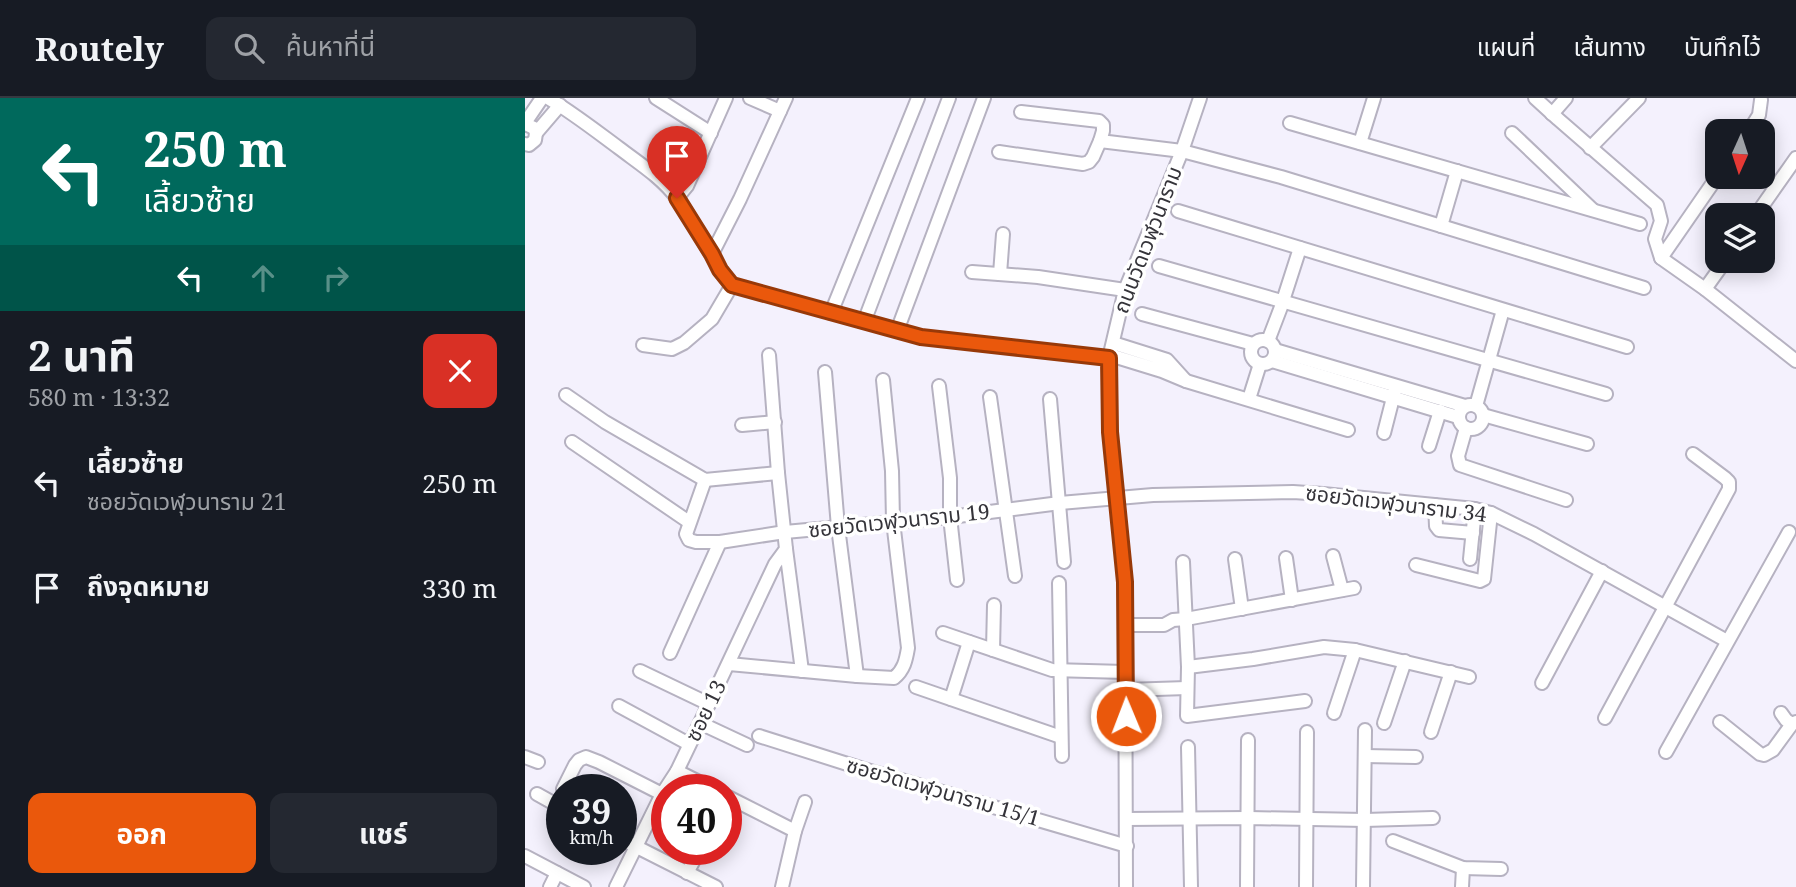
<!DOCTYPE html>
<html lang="th">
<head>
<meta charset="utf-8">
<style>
  body { margin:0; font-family:"Noto Serif","Noto Sans Thai",serif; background:#242831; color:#f1f3f6; height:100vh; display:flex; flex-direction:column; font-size:26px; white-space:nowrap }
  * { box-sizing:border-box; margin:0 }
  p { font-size:23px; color:#9ea1a6 }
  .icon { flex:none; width:38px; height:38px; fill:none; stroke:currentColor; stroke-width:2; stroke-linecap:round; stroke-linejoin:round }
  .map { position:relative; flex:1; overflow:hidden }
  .drawer { display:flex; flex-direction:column; background:#171b24; width:525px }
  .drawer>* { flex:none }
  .banner { background:#00695c; color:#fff; overflow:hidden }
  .needle { width:46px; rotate:183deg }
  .tools { position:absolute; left:1180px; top:21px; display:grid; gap:14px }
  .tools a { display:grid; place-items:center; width:70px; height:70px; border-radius:14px; background:#171b24; box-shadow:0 4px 18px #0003; font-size:35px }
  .speed { position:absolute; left:21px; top:676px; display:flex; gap:14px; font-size:35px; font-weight:700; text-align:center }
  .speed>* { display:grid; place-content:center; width:91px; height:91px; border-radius:50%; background:#171b24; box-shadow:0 4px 18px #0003; line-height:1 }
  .speed small { font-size:18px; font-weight:400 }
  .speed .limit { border:10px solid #d22; background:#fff; color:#111 }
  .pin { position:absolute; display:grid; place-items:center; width:60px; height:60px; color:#fff; margin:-72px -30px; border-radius:50% 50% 50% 0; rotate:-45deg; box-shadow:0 0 7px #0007 }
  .pin .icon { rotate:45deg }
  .me { position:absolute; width:77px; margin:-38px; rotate:359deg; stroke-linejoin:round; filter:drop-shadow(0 0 5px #0008) }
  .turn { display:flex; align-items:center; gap:24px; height:147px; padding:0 28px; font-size:32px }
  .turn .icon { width:91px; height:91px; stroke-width:2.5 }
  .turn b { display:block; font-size:49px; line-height:60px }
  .lanes { display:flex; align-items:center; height:66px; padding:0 28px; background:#0003; justify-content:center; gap:35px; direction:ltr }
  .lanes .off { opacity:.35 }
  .round { display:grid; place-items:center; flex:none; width:74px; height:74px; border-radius:14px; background:#242831 }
  .summary { display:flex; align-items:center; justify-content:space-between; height:119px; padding:0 28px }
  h1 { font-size:42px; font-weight:700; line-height:52px }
  .cta { display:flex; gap:14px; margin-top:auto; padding:14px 28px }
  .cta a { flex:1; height:80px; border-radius:14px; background:#ea580c; color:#fff; font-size:28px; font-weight:700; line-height:80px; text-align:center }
  .cta a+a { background:#242831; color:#f1f3f6 }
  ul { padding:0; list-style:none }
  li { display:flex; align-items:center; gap:21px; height:105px; padding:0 28px }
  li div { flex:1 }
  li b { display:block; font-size:26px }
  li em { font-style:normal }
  header { display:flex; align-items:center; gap:42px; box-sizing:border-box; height:98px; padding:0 35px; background:#171b24; border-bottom:2px solid #363941 }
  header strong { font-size:33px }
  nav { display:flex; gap:38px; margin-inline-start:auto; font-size:24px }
  .search { width:490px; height:63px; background:#242831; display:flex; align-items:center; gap:18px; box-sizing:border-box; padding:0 24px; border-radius:14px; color:#9ea1a6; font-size:26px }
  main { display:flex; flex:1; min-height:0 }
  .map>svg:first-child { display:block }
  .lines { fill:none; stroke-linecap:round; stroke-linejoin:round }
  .minor-casing { stroke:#b6b2c1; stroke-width:16 }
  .minor { stroke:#fff; stroke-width:12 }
  .route-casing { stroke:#983908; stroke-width:18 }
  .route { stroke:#ea580c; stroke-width:12 }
  .labels { text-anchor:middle; stroke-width:7; stroke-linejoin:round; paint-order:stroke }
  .street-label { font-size:21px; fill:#35343a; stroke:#fff }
</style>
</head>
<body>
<header>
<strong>Routely</strong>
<div class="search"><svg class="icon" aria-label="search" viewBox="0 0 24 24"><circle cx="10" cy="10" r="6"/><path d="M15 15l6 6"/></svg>ค้นหาที่นี่</div>
<nav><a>แผนที่</a><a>เส้นทาง</a><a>บันทึกไว้</a></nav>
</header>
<main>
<section class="drawer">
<div class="banner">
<div class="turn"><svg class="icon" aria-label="left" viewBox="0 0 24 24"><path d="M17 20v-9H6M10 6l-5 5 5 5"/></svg><div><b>250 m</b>เลี้ยวซ้าย</div></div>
<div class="lanes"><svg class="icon" aria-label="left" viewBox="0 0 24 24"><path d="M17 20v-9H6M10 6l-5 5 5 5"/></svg><svg class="icon off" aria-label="ahead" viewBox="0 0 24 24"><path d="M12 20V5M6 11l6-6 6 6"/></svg><svg class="icon off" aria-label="right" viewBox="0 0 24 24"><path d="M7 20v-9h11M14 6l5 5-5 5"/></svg></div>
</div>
<div class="summary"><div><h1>2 นาที</h1><p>580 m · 13:32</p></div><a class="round" style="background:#d93025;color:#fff"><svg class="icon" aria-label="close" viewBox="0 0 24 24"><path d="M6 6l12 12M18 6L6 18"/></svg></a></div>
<ul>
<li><svg class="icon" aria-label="left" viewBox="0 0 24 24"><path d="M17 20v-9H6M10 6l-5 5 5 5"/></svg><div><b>เลี้ยวซ้าย</b><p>ซอยวัดเวฬุวนาราม 21</p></div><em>250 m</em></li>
<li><svg class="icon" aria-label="arrive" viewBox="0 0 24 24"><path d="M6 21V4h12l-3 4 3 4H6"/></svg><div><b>ถึงจุดหมาย</b></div><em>330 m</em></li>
</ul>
<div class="cta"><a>ออก</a><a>แชร์</a></div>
</section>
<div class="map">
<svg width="1271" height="789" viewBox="0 0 1271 789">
  <rect width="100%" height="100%" fill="#f4f1fd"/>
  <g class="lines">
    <defs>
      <g id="minor">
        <path d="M23,0C48,15 71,33 94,50C115,66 136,79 152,100C172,127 185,161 207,187L396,239L584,260"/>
        <path d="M131,0L186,35"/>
        <path d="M225,0L255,13"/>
        <path d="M1010,0L1033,21L1132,107L1136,123L1130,141L1136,160L1180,191L1271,263"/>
        <path d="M1027,16L1041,0"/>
        <path d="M0,25L17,0"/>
        <path d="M765,25L1115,126"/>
        <path d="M0,26L9,30L11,35L10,42L4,47L0,46"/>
        <path d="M1224,33L1234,17L1236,2"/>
        <path d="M11,35L35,7"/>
        <path d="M987,35L1068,112"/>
        <path d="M575,43L657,53L756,79L1119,190"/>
        <path d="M835,45L849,0"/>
        <path d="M1065,50L1114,0"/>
        <path d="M474,54L558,66L564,64L568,59L575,43L578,33V27L574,23L496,14"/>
        <path d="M152,100L162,88L201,0"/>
        <path d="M653,113L1102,249"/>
        <path d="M1231,117L1271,60"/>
        <path d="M916,128L932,73"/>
        <path d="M187,156L215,101L261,0"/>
        <path d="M1136,160L1192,79"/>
        <path d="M634,168L1081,296"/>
        <path d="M447,174L513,179L600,192"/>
        <path d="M475,176L478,136"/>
        <path d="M1180,191L1200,163"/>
        <path d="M306,215L393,0"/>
        <path d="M617,216L728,246"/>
        <path d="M339,224L424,0"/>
        <path d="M372,233L459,0"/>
        <circle cx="738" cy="254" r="12"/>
        <path d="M743,243L756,209L775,150"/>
        <path d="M118,247L147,251L159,245L187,221L207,187"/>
        <path d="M750,252L940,308"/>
        <path d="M585,257L637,273L661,283L642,262L588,245"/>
        <path d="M747,263L933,319"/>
        <path d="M300,274L313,429L332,578"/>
        <path d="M661,283L823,332"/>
        <path d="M414,288L425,380V419L432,482"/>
        <path d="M41,297L80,324L180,382L253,375"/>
        <path d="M465,299L490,478"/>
        <path d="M525,301L539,464"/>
        <path d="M724,301L735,266"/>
        <circle cx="946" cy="319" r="12"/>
        <path d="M951,308L978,212"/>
        <path d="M958,317L1062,346"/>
        <path d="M217,327L250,324"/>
        <path d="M941,330L933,358L935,367L1041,402"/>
        <path d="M859,335L870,292"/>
        <path d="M47,344L164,424"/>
        <path d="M904,348L915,313"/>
        <path d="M180,382L161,436L164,442L171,444H195L260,434L425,419L535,405L628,397L768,394L798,396L950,411L966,415L1009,436L1202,543"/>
        <path d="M910,407L911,428L914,432L948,435"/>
        <path d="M261,451L277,573"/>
        <path d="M808,458L817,492"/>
        <path d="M761,460L767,502"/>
        <path d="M710,461L717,511"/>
        <path d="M945,461L950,411"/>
        <path d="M658,464L663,569L662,618L780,603"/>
        <path d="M891,467L955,483L959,481L966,415"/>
        <path d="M534,485L537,658"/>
        <path d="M601,527H639L648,522L661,521L829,490"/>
        <path d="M418,535L527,572L600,574"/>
        <path d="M468,552L469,507"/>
        <path d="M145,555L195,444"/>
        <path d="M204,566L332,578L369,580C379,572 381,562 383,550L368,423L367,373L358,282"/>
        <path d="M663,569L728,561L799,549L830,552L944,579"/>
        <path d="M115,573L184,606"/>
        <path d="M1017,585L1077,473"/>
        <path d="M391,589L536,639"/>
        <path d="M600,592L662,590"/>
        <path d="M426,601L444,544"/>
        <path d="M94,608L164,646"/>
        <path d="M809,615L830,552"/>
        <path d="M1256,615L1261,622L1267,626L1271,624"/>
        <path d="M1080,620L1204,391V384L1200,380L1168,356"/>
        <path d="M1195,624L1235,656L1239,657L1248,652L1267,626"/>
        <path d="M175,625L222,647"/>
        <path d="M859,625L880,563"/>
        <path d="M906,634L926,574"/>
        <path d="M234,638L335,670L602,748"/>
        <path d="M663,649L666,789"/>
        <path d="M1141,654L1264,434"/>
        <path d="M840,658L891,659"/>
        <path d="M0,659L13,664"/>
        <path d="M152,673L188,691"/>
        <path d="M38,691L50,667L54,662L61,659L74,664L137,696"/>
        <path d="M12,696L37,710"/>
        <path d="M201,698L270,733"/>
        <path d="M601,721L724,720L840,722L908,720"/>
        <path d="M96,741L191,789"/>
        <path d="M868,743L938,770L976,771"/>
        <path d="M0,758L59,789"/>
        <path d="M162,775L175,751"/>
        <path d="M25,789L32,775"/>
        <path d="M91,789L137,696L152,673L175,625L250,466L261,451L253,375L244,257"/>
        <path d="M257,789L270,733L280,704"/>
        <path d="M601,789L600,484L585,334L584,260L600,192L657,53L675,0"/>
        <path d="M722,789L723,642"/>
        <path d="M781,789L782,634"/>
        <path d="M838,789L840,632"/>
        <path d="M937,789L938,770"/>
      </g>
    </defs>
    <use href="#minor" class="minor-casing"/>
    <use href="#minor" class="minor"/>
  </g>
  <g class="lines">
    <defs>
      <path id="route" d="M152,100L187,156L195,172L207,187L396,239L584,260L585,334L600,484L601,618"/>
    </defs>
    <use href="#route" class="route-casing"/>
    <use href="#route" class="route"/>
  </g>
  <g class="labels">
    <g class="street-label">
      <text transform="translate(623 142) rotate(-69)" y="7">ถนนวัดเวฬุวนาราม</text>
      <text transform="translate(871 406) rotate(7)" y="7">ซอยวัดเวฬุวนาราม 34</text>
      <text transform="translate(374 423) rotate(-6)" y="7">ซอยวัดเวฬุวนาราม 19</text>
      <text transform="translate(181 613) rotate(-64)" y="7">ซอย 13</text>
      <text transform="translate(418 694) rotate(16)" y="7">ซอยวัดเวฬุวนาราม 15/1</text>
    </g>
  </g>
</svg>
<div class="tools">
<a><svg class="needle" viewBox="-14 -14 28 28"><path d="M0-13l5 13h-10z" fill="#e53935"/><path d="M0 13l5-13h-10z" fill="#9ea1a6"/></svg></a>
<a><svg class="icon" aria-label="layers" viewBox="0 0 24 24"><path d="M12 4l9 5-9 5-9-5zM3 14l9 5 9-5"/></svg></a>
</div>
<div class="speed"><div>39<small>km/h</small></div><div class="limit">40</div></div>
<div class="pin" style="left:152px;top:100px;background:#d93025"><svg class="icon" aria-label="arrive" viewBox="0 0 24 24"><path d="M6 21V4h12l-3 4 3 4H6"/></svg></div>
<svg class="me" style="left:601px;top:618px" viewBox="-20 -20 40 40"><circle r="17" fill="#ea580c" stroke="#fff" stroke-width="3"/><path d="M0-11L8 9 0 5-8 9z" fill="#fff"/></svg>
</div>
</main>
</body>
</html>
